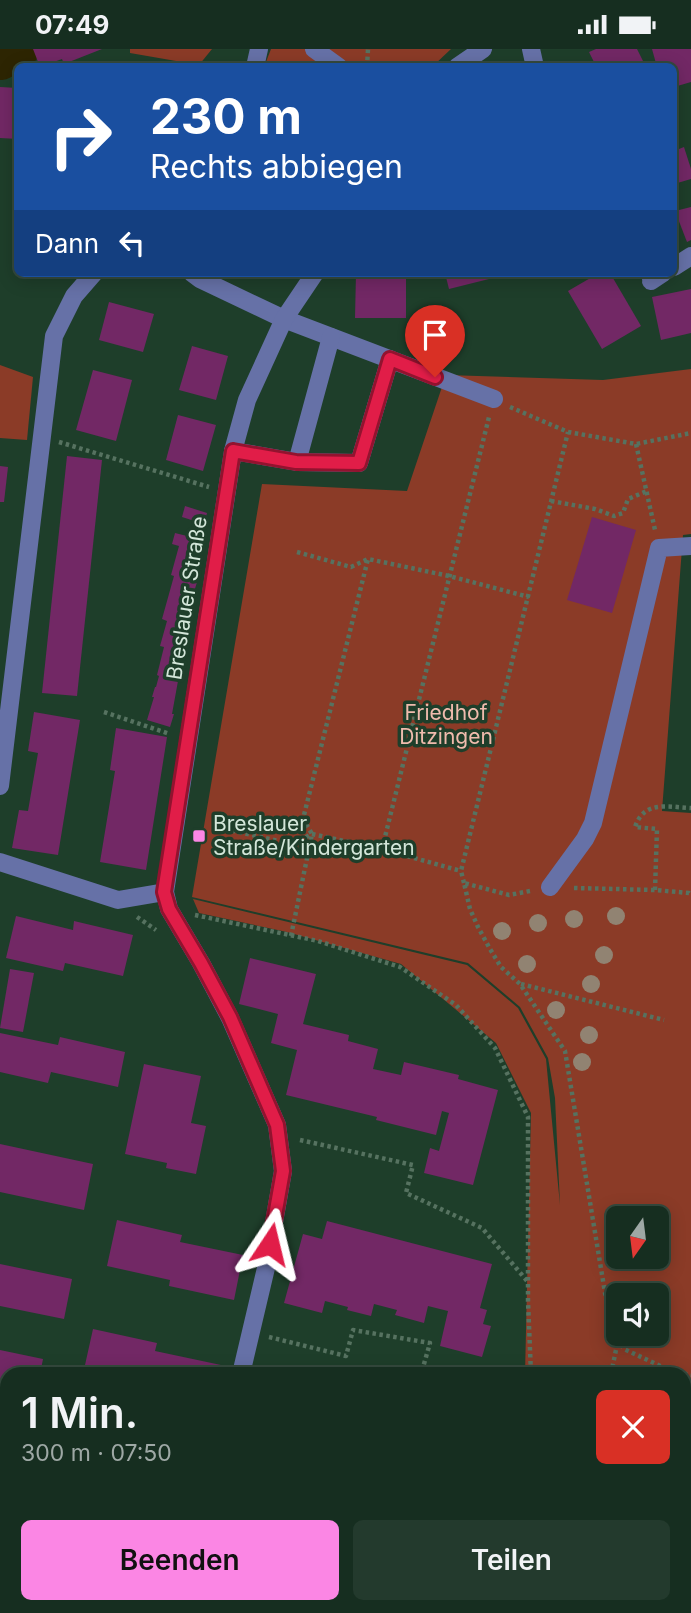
<!DOCTYPE html>
<html lang="de">
<head>
<meta charset="utf-8">
<style>
  body { margin:0; font-family:Inter,sans-serif; background:#233a2d; color:#f1f3f6; height:100vh; display:flex; flex-direction:column; font-size:26px; white-space:nowrap }
  * { box-sizing:border-box; margin:0 }
  p { font-size:23px; color:#9ea8a5 }
  .icon { flex:none; width:38px; height:38px; fill:none; stroke:currentColor; stroke-width:2; stroke-linecap:round; stroke-linejoin:round }
  .map { position:relative; flex:1; overflow:hidden }
  .side { position:absolute; left:0px; top:1318px; width:691px; height:247px; display:flex; flex-direction:column; background:#162e20; border-radius:21px 21px 0 0; box-shadow:0 4px 18px #0003,0 0 0 2px #354a3e }
  .side>* { flex:none }
  .guide { position:absolute; left:14px; top:14px; width:663px; height:214px; border-radius:10px; box-shadow:0 4px 18px #0003,0 0 0 2px #354a3e; background:#1a4fa0; color:#fff; overflow:hidden }
  .needle { width:46px; rotate:194deg }
  .buttons { position:absolute; left:606px; top:1157px; display:grid; gap:14px }
  .buttons a { display:grid; place-items:center; width:63px; height:63px; border-radius:10px; background:#162e20; box-shadow:0 4px 18px #0003,0 0 0 2px #354a3e; font-size:35px }
  .pin { position:absolute; display:grid; place-items:center; width:60px; height:60px; color:#fff; margin:-72px -30px; border-radius:50% 50% 50% 0; rotate:-45deg; box-shadow:0 0 7px #0007 }
  .pin .icon { rotate:45deg }
  .me { position:absolute; width:77px; margin:-38px; rotate:10deg; stroke-linejoin:round; filter:drop-shadow(0 0 5px #0008) }
  .turn { display:flex; align-items:center; gap:24px; height:147px; padding:0 21px; font-size:32px }
  .turn .icon { width:91px; height:91px; stroke-width:2.5 }
  .turn b { display:block; font-size:49px; line-height:60px }
  .then { display:flex; align-items:center; height:66px; padding:0 21px; background:#0003; gap:14px; font-size:26px }
  .round { display:grid; place-items:center; flex:none; width:74px; height:74px; border-radius:10px; background:#233a2d }
  .head { display:flex; align-items:center; justify-content:space-between; height:119px; padding:0 21px }
  h1 { font-size:42px; font-weight:600; line-height:52px }
  .cta { display:flex; gap:14px; margin-top:auto; padding:14px 21px }
  .cta a { flex:1; height:80px; border-radius:10px; background:#fb86e4; color:#111; font-size:28px; font-weight:600; line-height:80px; text-align:center }
  .cta a+a { background:#233a2d; color:#f1f3f6 }
  .status { display:flex; justify-content:space-between; align-items:center; height:49px; padding:0 35px; background:#162e20; direction:ltr }
  .status svg { height:19px; fill:currentColor }
  .map>svg:first-child { display:block }
  .green { fill:#8b3b27; fill-rule:evenodd }
  .lines { fill:none; stroke-linecap:round; stroke-linejoin:round }
  .river { stroke:#2d2502; stroke-width:44 }
  .building { fill:#722865 }
  .path { stroke:#567260; stroke-width:4.5; stroke-dasharray:3.5 3.5; stroke-linecap:butt }
  .minor { stroke:#6671a7; stroke-width:18 }
  .tree { fill:#918372 }
  .route-casing { stroke:#92132f; stroke-width:18 }
  .route { stroke:#e11d48; stroke-width:12 }
  .poi-dot { fill:#fb86e4; stroke:#1e3e2a; stroke-width:2.5 }
  .labels { text-anchor:middle; stroke-width:7; stroke-linejoin:round; paint-order:stroke }
  .street-label { font-size:21px; fill:#d3e6d9; stroke:#1e3e2a }
  .park-label { font-size:21px; fill:#efbbad; stroke:#1e3e2a }
  .poi-label { font-size:21px; fill:#d3e6d9; stroke:#1e3e2a; text-anchor:start }
</style>
</head>
<body>
<div class="status"><b>07:49</b><svg viewBox="0 0 49 12"><path d="M0 12V9h3v3zM5 12V6h3v6zM10 12V3h3v9zM15 12V0h3v12zM26 1h20v11H26zM47 4h2v5h-2z"/></svg></div>
<div class="map">
<svg width="691" height="1564" viewBox="0 0 691 1564">
  <rect width="100%" height="100%" fill="#1e3e2a"/>
  <g class="green">
    <path d="M130,0H212L199,16L130,4Z"/>
    <path d="M271,0H451L433,17L264,18Z"/>
    <path d="M0,316L33,328L27,391L0,389Z"/>
    <path d="M691,320V485L683,486L662,762L691,764V1536L684,1535V1325H525L531,1064L496,994L401,915L287,883L199,864L193,850L467,916L518,959L546,1010L560,1156L555,1049L548,1009L520,958L468,914L192,848L262,435L407,442L446,326L603,331ZM618,1169H656V1208H618ZM618,1246H656V1284H618Z"/>
    <path d="M684,1537L691,1538V1564H547L517,1558H684Z"/>
  </g>
  <g class="lines">
    <path class="river" d="M0,9L17,0"/>
  </g>
  <g class="building">
    <path d="M33,0H102L64,15L62,10L40,18Z"/>
    <path d="M596,0H637L645,16L583,18L594,13L589,3Z"/>
    <path d="M652,0H691V33L674,38V18H657Z"/>
    <path d="M0,38L18,39V90L0,89Z"/>
    <path d="M684,98L691,120V130L674,135V102Z"/>
    <path d="M691,158V191L687,193L675,162Z"/>
    <path d="M356,224H402V227H406V269H355Z"/>
    <path d="M445,224H492L493,229L449,240Z"/>
    <path d="M599,224H610L641,277L602,300L568,242Z"/>
    <path d="M691,240V284L661,291L652,248Z"/>
    <path d="M109,253L154,265L143,303L99,291Z"/>
    <path d="M192,297L228,307L216,351L179,341Z"/>
    <path d="M93,321L132,331L116,392L76,381Z"/>
    <path d="M178,366L216,376L203,422L166,411Z"/>
    <path d="M67,407L102,411L77,647L42,644Z"/>
    <path d="M0,417L8,418L4,453H0Z"/>
    <path d="M185,457L207,464L204,475L182,468Z"/>
    <path d="M592,468L636,481L612,564L567,551Z"/>
    <path d="M175,484L203,491L192,532L197,533L189,560L191,561L183,590L186,591L183,603L185,604L178,632L172,665H174L170,678L147,671L154,648H152L155,638H156L159,627L157,626L164,598L160,597L167,572L162,570L174,527L171,526L179,497L172,495Z"/>
    <path d="M34,663L80,671L58,806L12,799L19,761L28,762L38,704L28,702Z"/>
    <path d="M116,679L167,688L146,821L100,813L115,722L110,721Z"/>
    <path d="M16,867L73,881L74,872L133,886L123,927L65,914L63,922L6,909Z"/>
    <path d="M250,909L316,925L303,975L349,986L348,992L378,1000L373,1020L401,1026L404,1013L459,1026L458,1030L498,1041L473,1136L424,1124L430,1099L439,1102L449,1064L442,1062L436,1086L376,1071L377,1068L286,1046L297,1001L271,994L278,965L239,955Z"/>
    <path d="M10,920L34,924L23,983L0,979Z"/>
    <path d="M0,984L58,996L60,988L125,1003L118,1038L51,1023L48,1034L0,1023Z"/>
    <path d="M144,1015L201,1027L191,1074L206,1077L196,1125L166,1119L167,1114L125,1105Z"/>
    <path d="M0,1095L93,1115L84,1161L0,1143Z"/>
    <path d="M117,1171L182,1186L180,1193L243,1206L234,1251L169,1237L170,1231L107,1217Z"/>
    <path d="M327,1172L492,1215L480,1259L487,1261L483,1275L491,1277L482,1308L440,1297L448,1262L428,1257L424,1274L395,1266L397,1261L374,1255L371,1267L347,1261L348,1258L325,1252L322,1264L284,1254L303,1185L322,1190Z"/>
    <path d="M0,1215L72,1230L64,1270L0,1257Z"/>
    <path d="M93,1280L157,1294L155,1302L221,1316L219,1325H83Z"/>
    <path d="M0,1301L43,1310L40,1325H7V1349L0,1348Z"/>
    <path d="M0,1389L7,1390V1481L1,1510H0Z"/>
    <path d="M93,1558H168L167,1564H119L92,1559Z"/>
    <path d="M260,1558H334L333,1564H258Z"/>
  </g>
  <g class="lines">
    <g class="path">
      <path d="M367,18L368,0"/>
      <path d="M510,358L568,383L636,395L691,384"/>
      <path d="M59,393L209,438"/>
      <path d="M636,395L655,481"/>
      <path d="M551,452L595,460L614,467L623,464L628,450L647,442"/>
      <path d="M297,503L351,518L368,510L449,527L529,548"/>
      <path d="M104,663L170,685"/>
      <path d="M225,780L292,795L312,785L382,800L461,822"/>
      <path d="M382,800L489,368"/>
      <path d="M464,834L461,822L568,383"/>
      <path d="M574,839L655,841L689,844L691,846"/>
      <path d="M655,841L657,780L635,778C644,751 668,758 691,759"/>
      <path d="M530,842L509,846L464,834L470,860L478,878L490,900L501,918L520,935L565,1002L611,1280L624,1300L669,1321L691,1326"/>
      <path d="M195,866L318,892L400,918L456,956L495,999L528,1068V1252L531,1325"/>
      <path d="M137,868L156,881"/>
      <path d="M291,887L312,785L303,770L368,510"/>
      <path d="M521,935L664,971"/>
      <path d="M300,1091L413,1116L406,1144L482,1179L528,1233"/>
      <path d="M269,1288L346,1307L353,1281L430,1294L422,1322L432,1325"/>
      <path d="M611,1325L618,1291"/>
      <path d="M684,1458L691,1460"/>
      <path d="M595,1558L606,1564"/>
      <path d="M383,1564L384,1558"/>
    </g>
    <g class="minor">
      <path d="M314,0L339,18"/>
      <path d="M531,0L535,18"/>
      <path d="M255,18L259,0"/>
      <path d="M457,18L483,0"/>
      <path d="M674,218L691,207"/>
      <path d="M192,224L200,230L284,270L494,350"/>
      <path d="M651,232L663,224"/>
      <path d="M233,402L297,413L359,414L390,310"/>
      <path d="M297,413L331,288"/>
      <path d="M0,737L54,287L74,247L94,224"/>
      <path d="M0,813L118,851L165,843"/>
      <path d="M550,838L585,790L593,774L659,499L691,497"/>
      <path d="M241,1325L266,1219L283,1122L277,1076L230,969L201,914L169,860L165,843L233,402L247,351L284,270L315,224"/>
      <path d="M187,1564L190,1558"/>
    </g>
  </g>
  <g class="tree">
    <circle cx="616" cy="867" r="9"/>
    <circle cx="574" cy="870" r="9"/>
    <circle cx="538" cy="874" r="9"/>
    <circle cx="502" cy="882" r="9"/>
    <circle cx="604" cy="906" r="9"/>
    <circle cx="527" cy="915" r="9"/>
    <circle cx="591" cy="935" r="9"/>
    <circle cx="556" cy="961" r="9"/>
    <circle cx="589" cy="986" r="9"/>
    <circle cx="582" cy="1013" r="9"/>
  </g>
  <g class="lines">
    <defs>
      <path id="route" d="M270,1195L283,1122L277,1076L230,968L201,914L169,860L164,843L233,402L296,413L359,414L390,310L435,328"/>
    </defs>
    <use href="#route" class="route-casing"/>
    <use href="#route" class="route"/>
  </g>
  <rect class="poi-dot" x="192" y="780" width="14" height="14" rx="3.5"/>
  <g class="labels">
    <g class="street-label">
      <text transform="translate(187 549) rotate(-81)" y="7">Breslauer Straße</text>
    </g>
    <g class="park-label">
      <text x="446" y="671">Friedhof<tspan x="446" dy="24">Ditzingen</tspan></text>
    </g>
    <g class="poi-label">
      <text x="213" y="782">Breslauer<tspan x="213" dy="24">Straße/Kindergarten</tspan></text>
    </g>
  </g>
</svg>
<div class="buttons">
<a><svg class="needle" viewBox="-14 -14 28 28"><path d="M0-13l5 13h-10z" fill="#e53935"/><path d="M0 13l5-13h-10z" fill="#9ea8a5"/></svg></a>
<a><svg class="icon" aria-label="sound" viewBox="0 0 24 24"><path d="M4 9h4l5-4v14l-5-4H4zM17 9q2 3 0 6"/></svg></a>
</div>
<div class="pin" style="left:435px;top:328px;background:#d93025"><svg class="icon" aria-label="arrive" viewBox="0 0 24 24"><path d="M6 21V4h12l-3 4 3 4H6"/></svg></div>
<svg class="me" style="left:270px;top:1195px" viewBox="-20 -20 40 40"><path d="M0-17L14 15 0 8-14 15z" fill="#e11d48" stroke="#fff" stroke-width="4"/></svg>
<div class="guide">
<div class="turn"><svg class="icon" aria-label="right" viewBox="0 0 24 24"><path d="M7 20v-9h11M14 6l5 5-5 5"/></svg><div><b>230 m</b>Rechts abbiegen</div></div>
<div class="then">Dann<svg class="icon" aria-label="left" viewBox="0 0 24 24"><path d="M17 20v-9H6M10 6l-5 5 5 5"/></svg></div>
</div>
<section class="side">
<div class="head"><div><h1>1 Min.</h1><p>300 m · 07:50</p></div><a class="round" style="background:#d93025;color:#fff"><svg class="icon" aria-label="close" viewBox="0 0 24 24"><path d="M6 6l12 12M18 6L6 18"/></svg></a></div>
<div class="cta"><a>Beenden</a><a>Teilen</a></div>
</section>
</div>
</body>
</html>
